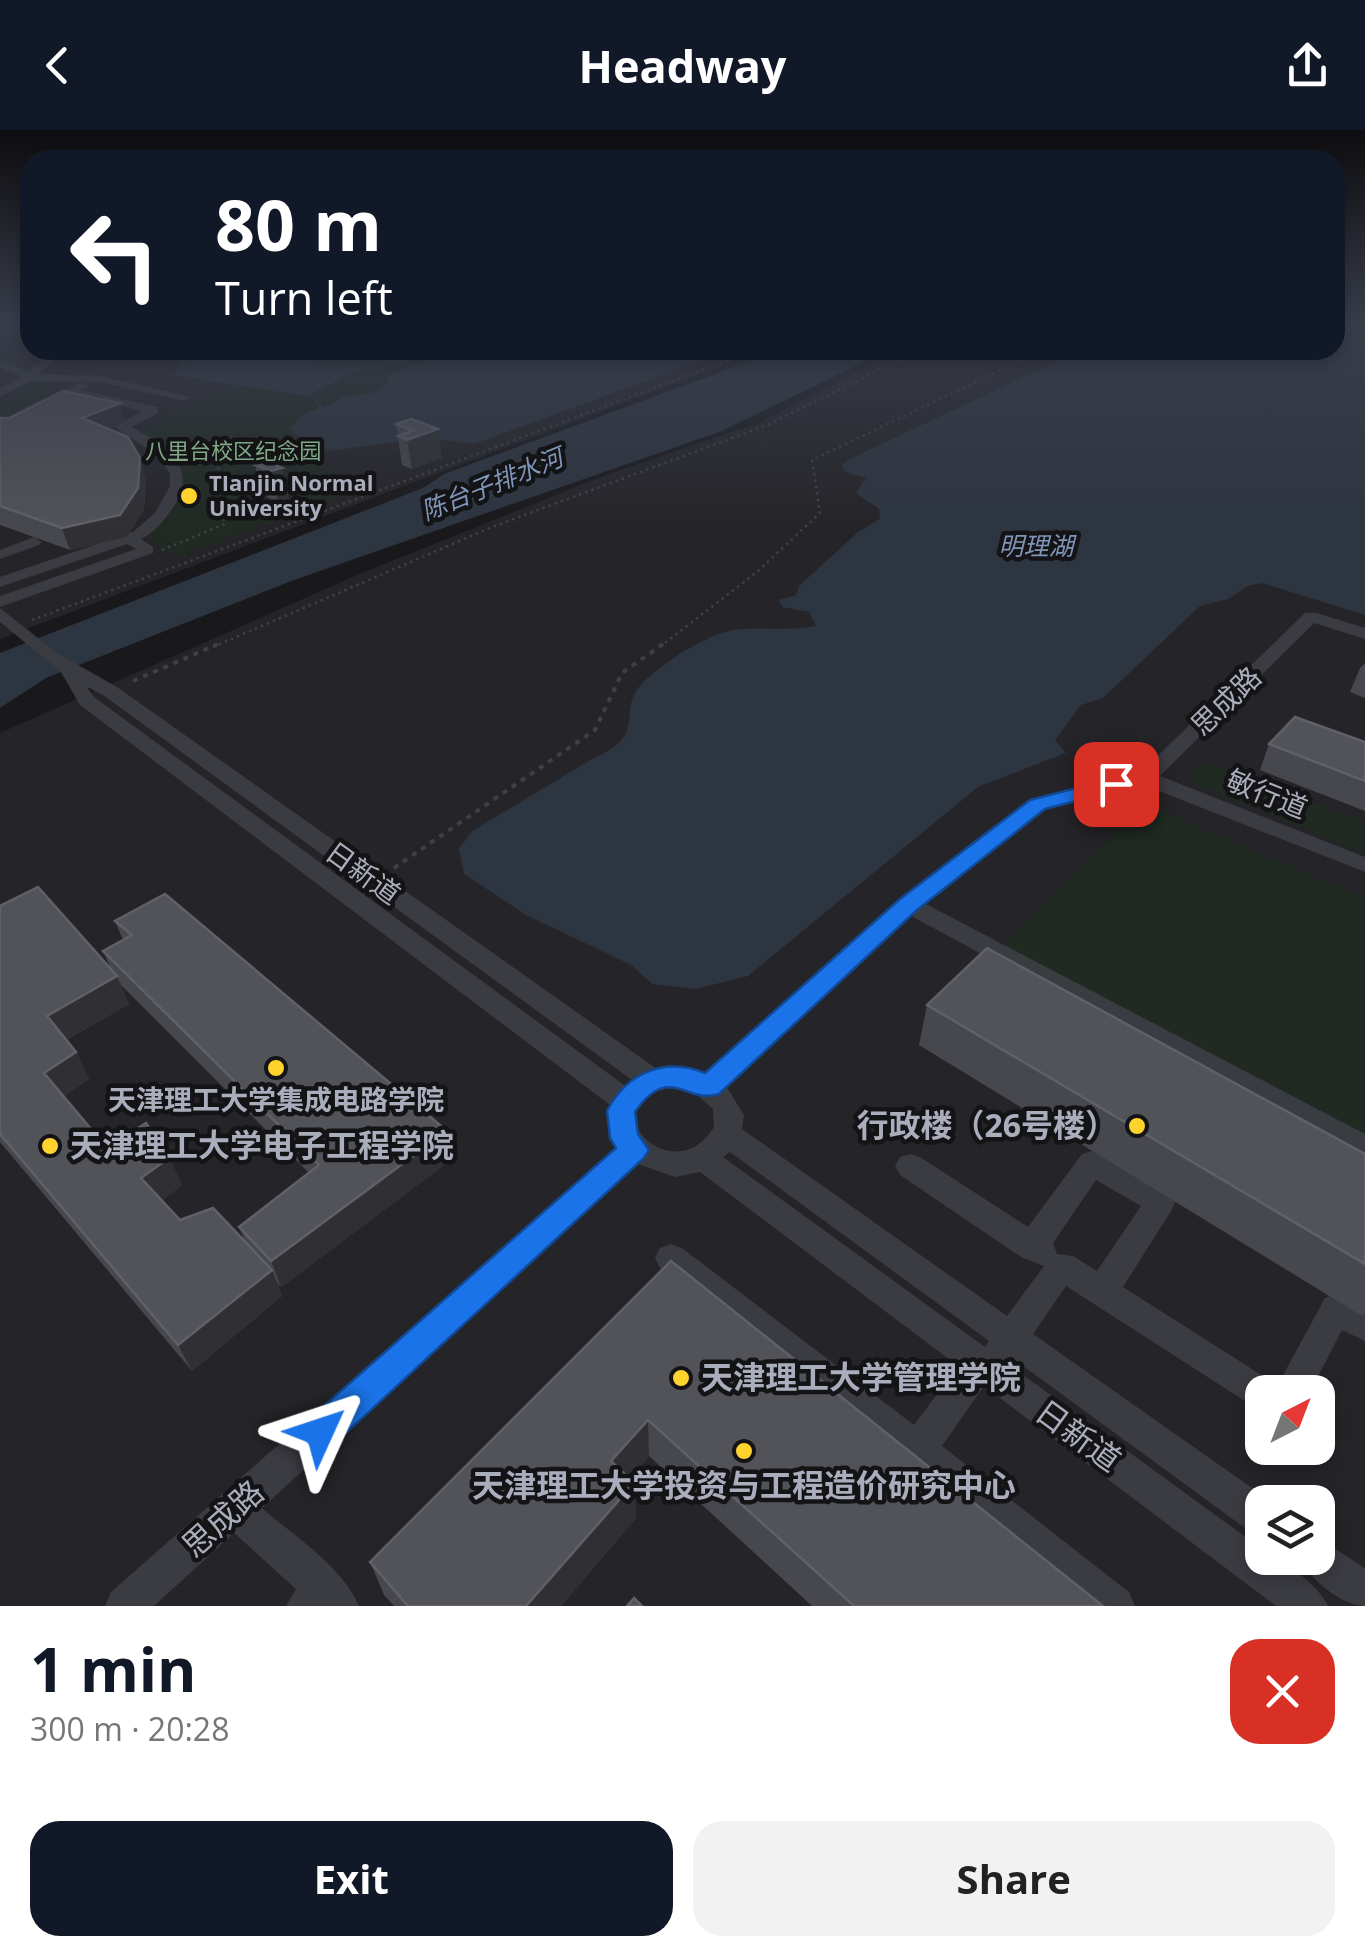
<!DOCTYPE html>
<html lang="en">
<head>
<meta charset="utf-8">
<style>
  body { margin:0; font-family:"Open Sans","Noto Sans SC",sans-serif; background:#f2f2f2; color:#222; height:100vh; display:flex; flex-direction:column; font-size:38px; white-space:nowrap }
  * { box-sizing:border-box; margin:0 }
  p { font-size:32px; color:#767676 }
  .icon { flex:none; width:55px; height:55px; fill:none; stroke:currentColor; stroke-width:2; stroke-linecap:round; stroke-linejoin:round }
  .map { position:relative; height:1476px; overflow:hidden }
  .sheet { display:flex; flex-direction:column; background:#fff; flex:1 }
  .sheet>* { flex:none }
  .hud { position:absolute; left:20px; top:20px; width:1325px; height:210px; border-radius:30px; box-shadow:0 5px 15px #0003; background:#111827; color:#fff; overflow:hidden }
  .needle { width:65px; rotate:42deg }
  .fabs { position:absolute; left:1245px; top:1245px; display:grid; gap:20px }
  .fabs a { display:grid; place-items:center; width:90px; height:90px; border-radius:20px; background:#fff; box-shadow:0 5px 15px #0003; font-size:50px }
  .pin { position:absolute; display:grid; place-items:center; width:85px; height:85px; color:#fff; margin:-42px; border-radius:20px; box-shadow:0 5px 15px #0006 }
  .me { position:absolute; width:110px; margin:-55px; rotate:48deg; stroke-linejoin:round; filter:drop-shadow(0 0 8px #0008) }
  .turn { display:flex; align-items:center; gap:35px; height:210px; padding:0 30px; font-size:45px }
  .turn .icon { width:130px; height:130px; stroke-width:2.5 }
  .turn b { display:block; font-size:70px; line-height:85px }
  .round { display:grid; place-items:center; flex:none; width:105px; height:105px; border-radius:30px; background:#f2f2f2 }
  .summary { display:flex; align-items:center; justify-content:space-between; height:170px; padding:0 30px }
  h1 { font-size:60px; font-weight:700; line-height:75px; color:#111827 }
  .action { display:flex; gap:20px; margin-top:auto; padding:20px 30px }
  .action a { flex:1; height:115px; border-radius:30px; background:#111827; color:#fff; font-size:40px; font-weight:700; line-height:115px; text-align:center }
  .action a+a { background:#f2f2f2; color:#222 }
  header { display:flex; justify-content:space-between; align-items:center; height:130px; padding:0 30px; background:#111827; color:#fff; font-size:45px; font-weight:700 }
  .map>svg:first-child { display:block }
  .built { fill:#252428; fill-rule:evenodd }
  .green { fill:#202922 }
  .water { fill:#2d3540 }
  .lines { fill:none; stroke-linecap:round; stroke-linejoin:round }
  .path-far1 { stroke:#3f4047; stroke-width:2.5; stroke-dasharray:2.5 4; stroke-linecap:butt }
  .path { stroke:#3f4047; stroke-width:4; stroke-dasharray:5 6; stroke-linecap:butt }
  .minor { fill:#3b3b42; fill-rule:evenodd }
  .wall { fill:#47484d; fill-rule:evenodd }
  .shaded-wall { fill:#303034 }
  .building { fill:#525359; stroke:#606168; stroke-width:2.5 }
  .route { fill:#1a73e8; stroke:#114b97; stroke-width:2.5 }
  .poi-dot { fill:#ffd32d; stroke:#141316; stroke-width:4 }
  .labels { text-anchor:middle; stroke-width:9; stroke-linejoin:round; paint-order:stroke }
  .far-park-label { font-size:22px; fill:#80a887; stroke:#141316 }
  .far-poi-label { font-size:22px; font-weight:bold; fill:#aaadbb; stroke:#141316; text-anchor:start }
  .far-water-label { font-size:25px; font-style:italic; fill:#7f96b8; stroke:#141316 }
  .street-label { font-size:28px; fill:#aaadbb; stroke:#141316 }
  .poi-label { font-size:28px; font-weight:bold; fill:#aaadbb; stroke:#141316 }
  .near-poi-label { font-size:32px; font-weight:bold; fill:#aaadbb; stroke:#141316; text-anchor:start }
  .near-street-label { font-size:32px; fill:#aaadbb; stroke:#141316 }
</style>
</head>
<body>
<header><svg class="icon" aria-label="back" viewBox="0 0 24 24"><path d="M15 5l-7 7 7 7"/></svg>Headway<svg class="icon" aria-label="share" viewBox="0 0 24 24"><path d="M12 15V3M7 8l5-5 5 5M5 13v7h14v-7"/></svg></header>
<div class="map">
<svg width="1365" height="1476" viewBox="0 0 1365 1476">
  <rect width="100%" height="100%" fill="#19181b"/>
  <g class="built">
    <path d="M0,192H30V220H763L0,509Z"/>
    <path d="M1335,192H1365V1476H0V603L357,445L603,346L758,293L899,220H1335ZM1262,1262H1318V1318H1262ZM1262,1372H1318V1428H1262Z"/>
  </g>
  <g class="green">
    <path d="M309,220H373L382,232L312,231L308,228Z"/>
    <path d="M418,220H433L423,231L388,245L389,254C373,265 357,262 340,269C321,276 306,285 290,299L300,309L302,324L294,332L313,333L363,358L176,427L142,406L171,374L173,334L133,304L162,292L155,289L232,256L307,266L352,243L404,233L416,227Z"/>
    <path d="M34,251L57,258L46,271L0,293V271Z"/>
    <path d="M1207,630L1365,692V724L1186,651Z"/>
    <path d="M1145,674L1365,768V1050L978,839Z"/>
  </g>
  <g class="water">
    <path d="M1335,192H1365V485L1262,453L1248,456L1228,469L1200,476L1103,568L1081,575L1055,610L1066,623L978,657L748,846L696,859L652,854L631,835L526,785L464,744L459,719L472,701L592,629C648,606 618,583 639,557C656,536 712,500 739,499C765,497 789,501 816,496L809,482L782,477L779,470L796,465L799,456L858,402L880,389L879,379L856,363L866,348L847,343L841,336L848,330L1080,220H1335Z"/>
    <path d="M236,220H308L312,231H381L373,220H418L416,227L404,233L352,243L307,266L173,245L182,233Z"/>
    <path d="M433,220H730L474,314L429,308L302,324L300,309L289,299L306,283L319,278L314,267L323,278L343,267L373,263L389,254L387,245L423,231Z"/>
    <path d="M780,220H888L722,301L294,450L46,548L0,578V523L423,358L444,344Z"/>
  </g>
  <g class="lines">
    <g class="path-far1">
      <path d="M162,420L225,394L217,346L221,323L232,316L185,321"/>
      <path d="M32,490L756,220"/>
      <path d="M213,517L492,397L770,294L919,220"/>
      <path d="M660,517L758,441L820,383L812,330L1043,220"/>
    </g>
    <g class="path">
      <path d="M133,551L218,514"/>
      <path d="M394,738L595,600L622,543L663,514"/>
    </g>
    <g class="minor">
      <path d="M0,192H10L0,196Z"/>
      <path d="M53,220H64L39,244L100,246L191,267L185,271L100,252L31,251L0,267V258L20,247L0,237V230L28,242Z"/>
      <path d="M89,220H104L122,229L112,231Z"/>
      <path d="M136,220H183L155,229Z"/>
      <path d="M83,252L89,256L81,260L158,277V283L131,297C168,316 202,339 170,382C162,393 154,403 141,409L153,417V423L0,477V466L136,419L127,414L0,457V447L133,402L155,383L170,356V343L157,325L115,297L142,281L62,261Z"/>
      <path d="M34,407L42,412L39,415L0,429V420Z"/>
      <path d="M0,478L57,523L117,557L657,939L668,935L704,944L901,770L1030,670L1139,644L1305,483H1317L1365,498V509L1314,493L1160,646L1365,727V742L1144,655L1044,679L926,774L1365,1004V1030L911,786L726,956L744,985L742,999L1007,1186L1044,1136L1021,1127L900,1045L895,1036L900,1027L910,1024L920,1027L1028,1097L1082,1024L1092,1021L1171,1063L1175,1072L1171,1081L1123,1157L1274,1253L1276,1258L1325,1168L1336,1164L1365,1179V1211L1342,1200L1310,1262H1262V1282L1066,1156L1033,1204L1272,1372H1262V1407L1249,1401L1015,1230L1011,1236L1262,1419V1428C1285,1428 1319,1456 1328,1476H1276L984,1256L942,1316L1129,1462L1135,1476H1084L660,1138L655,1128L660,1118L671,1114L682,1118L914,1295L958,1236L700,1042L675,1047L638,1034L262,1378C294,1406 342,1436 359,1476H286L296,1459L234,1403L154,1476H105L111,1462L618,1016L608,998L610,975L80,575L61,542L0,492ZM87,557L103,565L632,950L624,955L94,567ZM670,957L697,965L713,979L714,997C679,1055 607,995 647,967C653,962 663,960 670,957ZM730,1022L989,1211L985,1217L723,1027ZM1096,1050L1141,1076L1097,1141L1073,1126L1057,1124L1053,1113Z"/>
      <path d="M1318,1408L1365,1438V1476C1342,1476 1308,1448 1299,1428H1318Z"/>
    </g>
  </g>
  <g class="wall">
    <path d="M0,288L125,292L109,299L146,349L144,379L127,407L70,420L0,395Z"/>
    <path d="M411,289L442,328L412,339L402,335L396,294Z"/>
    <path d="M266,331L289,368L278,372L262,365L255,335Z"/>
    <path d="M1365,533V568L1350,562L1360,538Z"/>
    <path d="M1365,612V681L1260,640L1269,614Z"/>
    <path d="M0,776L111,839L103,821L123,810L115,791L453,1028L281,1157L277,1152L282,1166L192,1241L0,1012ZM120,854L309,1043L239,1097L246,1113L180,1090L162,1070L182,1055L169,1028L107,1018L64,966L89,949L76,922L66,910L129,874Z"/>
    <path d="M927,875L1365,1024V1183L1362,1186L919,915Z"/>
    <path d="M671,1131L1103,1476H812L649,1326L630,1348L634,1353L636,1388L561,1476H394L384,1465L370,1432Z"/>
  </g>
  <g class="shaded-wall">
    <path d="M120,273L125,292L88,308L82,288Z"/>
    <path d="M438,299L442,328L412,339L407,310Z"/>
    <path d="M140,328L146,349L144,379L127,407L70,420L62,398Z"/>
    <path d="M282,338L289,368L278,372L271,341Z"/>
    <path d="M117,846L129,874L60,913L47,886Z"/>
    <path d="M76,922L89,949L58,970L44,943Z"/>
    <path d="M447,1001L453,1028L281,1157L271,1131Z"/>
    <path d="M169,1028L182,1055L155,1075L141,1048Z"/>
    <path d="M272,1140L282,1166L192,1241L178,1215Z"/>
    <path d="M648,1290L649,1326L614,1366L611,1331Z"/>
    <path d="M634,1353L636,1388L561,1476H526Z"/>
  </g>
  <g class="building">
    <path d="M63,261L120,273L82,288L128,307L140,328L138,358L120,385L62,398L0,376V288H9Z"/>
    <path d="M411,289L438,299L407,310L398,306L413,301L396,294Z"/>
    <path d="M266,331L282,338L271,341L255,335Z"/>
    <path d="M1295,587L1365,612V651L1269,614Z"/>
    <path d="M38,757L117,846L47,886L76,922L44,943L107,1018L146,993L169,1028L141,1048L180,1090L213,1078L272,1140L178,1215L0,1004V776Z"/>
    <path d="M165,764L447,1001L271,1131L239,1097L319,1035L103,821L132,805L115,791Z"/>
    <path d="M987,818L1365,1024V1134L927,875Z"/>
    <path d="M671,1131L1103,1476H854L648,1290L611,1331L634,1353L526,1476H408L370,1432Z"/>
    <path d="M634,1468L642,1476H627Z"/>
  </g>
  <linearGradient id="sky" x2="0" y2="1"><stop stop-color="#0e0d0f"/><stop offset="0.48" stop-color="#383d4a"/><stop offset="1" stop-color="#383d4a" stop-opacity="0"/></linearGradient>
  <rect width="1365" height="399" fill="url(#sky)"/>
  <path class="route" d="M1116,648L1127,654L1124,659L1045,679L917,780L719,964C685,975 670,932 635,982L638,1004L649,1020L644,1028L333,1315L320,1320L308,1315L302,1302L308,1290L616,1018L610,1008L607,981C627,942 665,927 705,943L900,769L1030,670Z"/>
  <g class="poi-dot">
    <circle cx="189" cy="366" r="10"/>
    <circle cx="276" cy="938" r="10"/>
    <circle cx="1137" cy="996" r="10"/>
    <circle cx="50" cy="1016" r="10"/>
    <circle cx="681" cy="1248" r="10"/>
    <circle cx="744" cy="1321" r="10"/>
  </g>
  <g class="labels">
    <g class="far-park-label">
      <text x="233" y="329">八里台校区纪念园</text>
    </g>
    <g class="far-poi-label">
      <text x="209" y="361">TIanjin Normal<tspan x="209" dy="25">University</tspan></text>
    </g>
    <g class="far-water-label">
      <text transform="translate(492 354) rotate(-22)" y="9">陈台子排水河</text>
      <text x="1036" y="425">明理湖</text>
    </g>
    <g class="street-label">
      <text transform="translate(1226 571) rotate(-44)" y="10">思成路</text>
      <text transform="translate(1267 664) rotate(22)" y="10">敏行道</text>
      <text transform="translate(363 743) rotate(36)" y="10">日新道</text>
    </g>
    <g class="poi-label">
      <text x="276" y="980">天津理工大学集成电路学院</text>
    </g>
    <g class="near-poi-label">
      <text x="1117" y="1007" text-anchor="end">行政楼（26号楼）</text>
      <text x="70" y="1027">天津理工大学电子工程学院</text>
      <text x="701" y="1259">天津理工大学管理学院</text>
      <text x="744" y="1367" text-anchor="middle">天津理工大学投资与工程造价研究中心</text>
    </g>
    <g class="near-street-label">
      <text transform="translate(1078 1306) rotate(36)" y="11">日新道</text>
      <text transform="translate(223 1389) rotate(-42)" y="11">思成路</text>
    </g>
  </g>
</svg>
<div class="fabs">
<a><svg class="needle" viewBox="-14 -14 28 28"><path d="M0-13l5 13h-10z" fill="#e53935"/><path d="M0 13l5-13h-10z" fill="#767676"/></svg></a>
<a><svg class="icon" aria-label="layers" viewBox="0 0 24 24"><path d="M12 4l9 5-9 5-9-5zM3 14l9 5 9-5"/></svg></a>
</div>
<div class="pin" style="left:1116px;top:654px;background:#d93025"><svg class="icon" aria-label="arrive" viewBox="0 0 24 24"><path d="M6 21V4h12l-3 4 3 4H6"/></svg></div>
<svg class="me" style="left:320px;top:1302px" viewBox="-20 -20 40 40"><path d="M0-17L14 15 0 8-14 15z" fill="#1a73e8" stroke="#fff" stroke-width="4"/></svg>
<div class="hud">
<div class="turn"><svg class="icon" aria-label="left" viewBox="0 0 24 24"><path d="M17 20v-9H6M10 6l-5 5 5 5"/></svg><div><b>80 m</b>Turn left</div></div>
</div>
</div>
<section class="sheet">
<div class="summary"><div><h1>1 min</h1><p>300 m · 20:28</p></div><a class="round" style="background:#d93025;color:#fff"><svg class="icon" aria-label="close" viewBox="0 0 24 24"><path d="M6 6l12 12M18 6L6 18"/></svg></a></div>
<div class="action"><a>Exit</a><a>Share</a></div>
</section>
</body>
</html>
